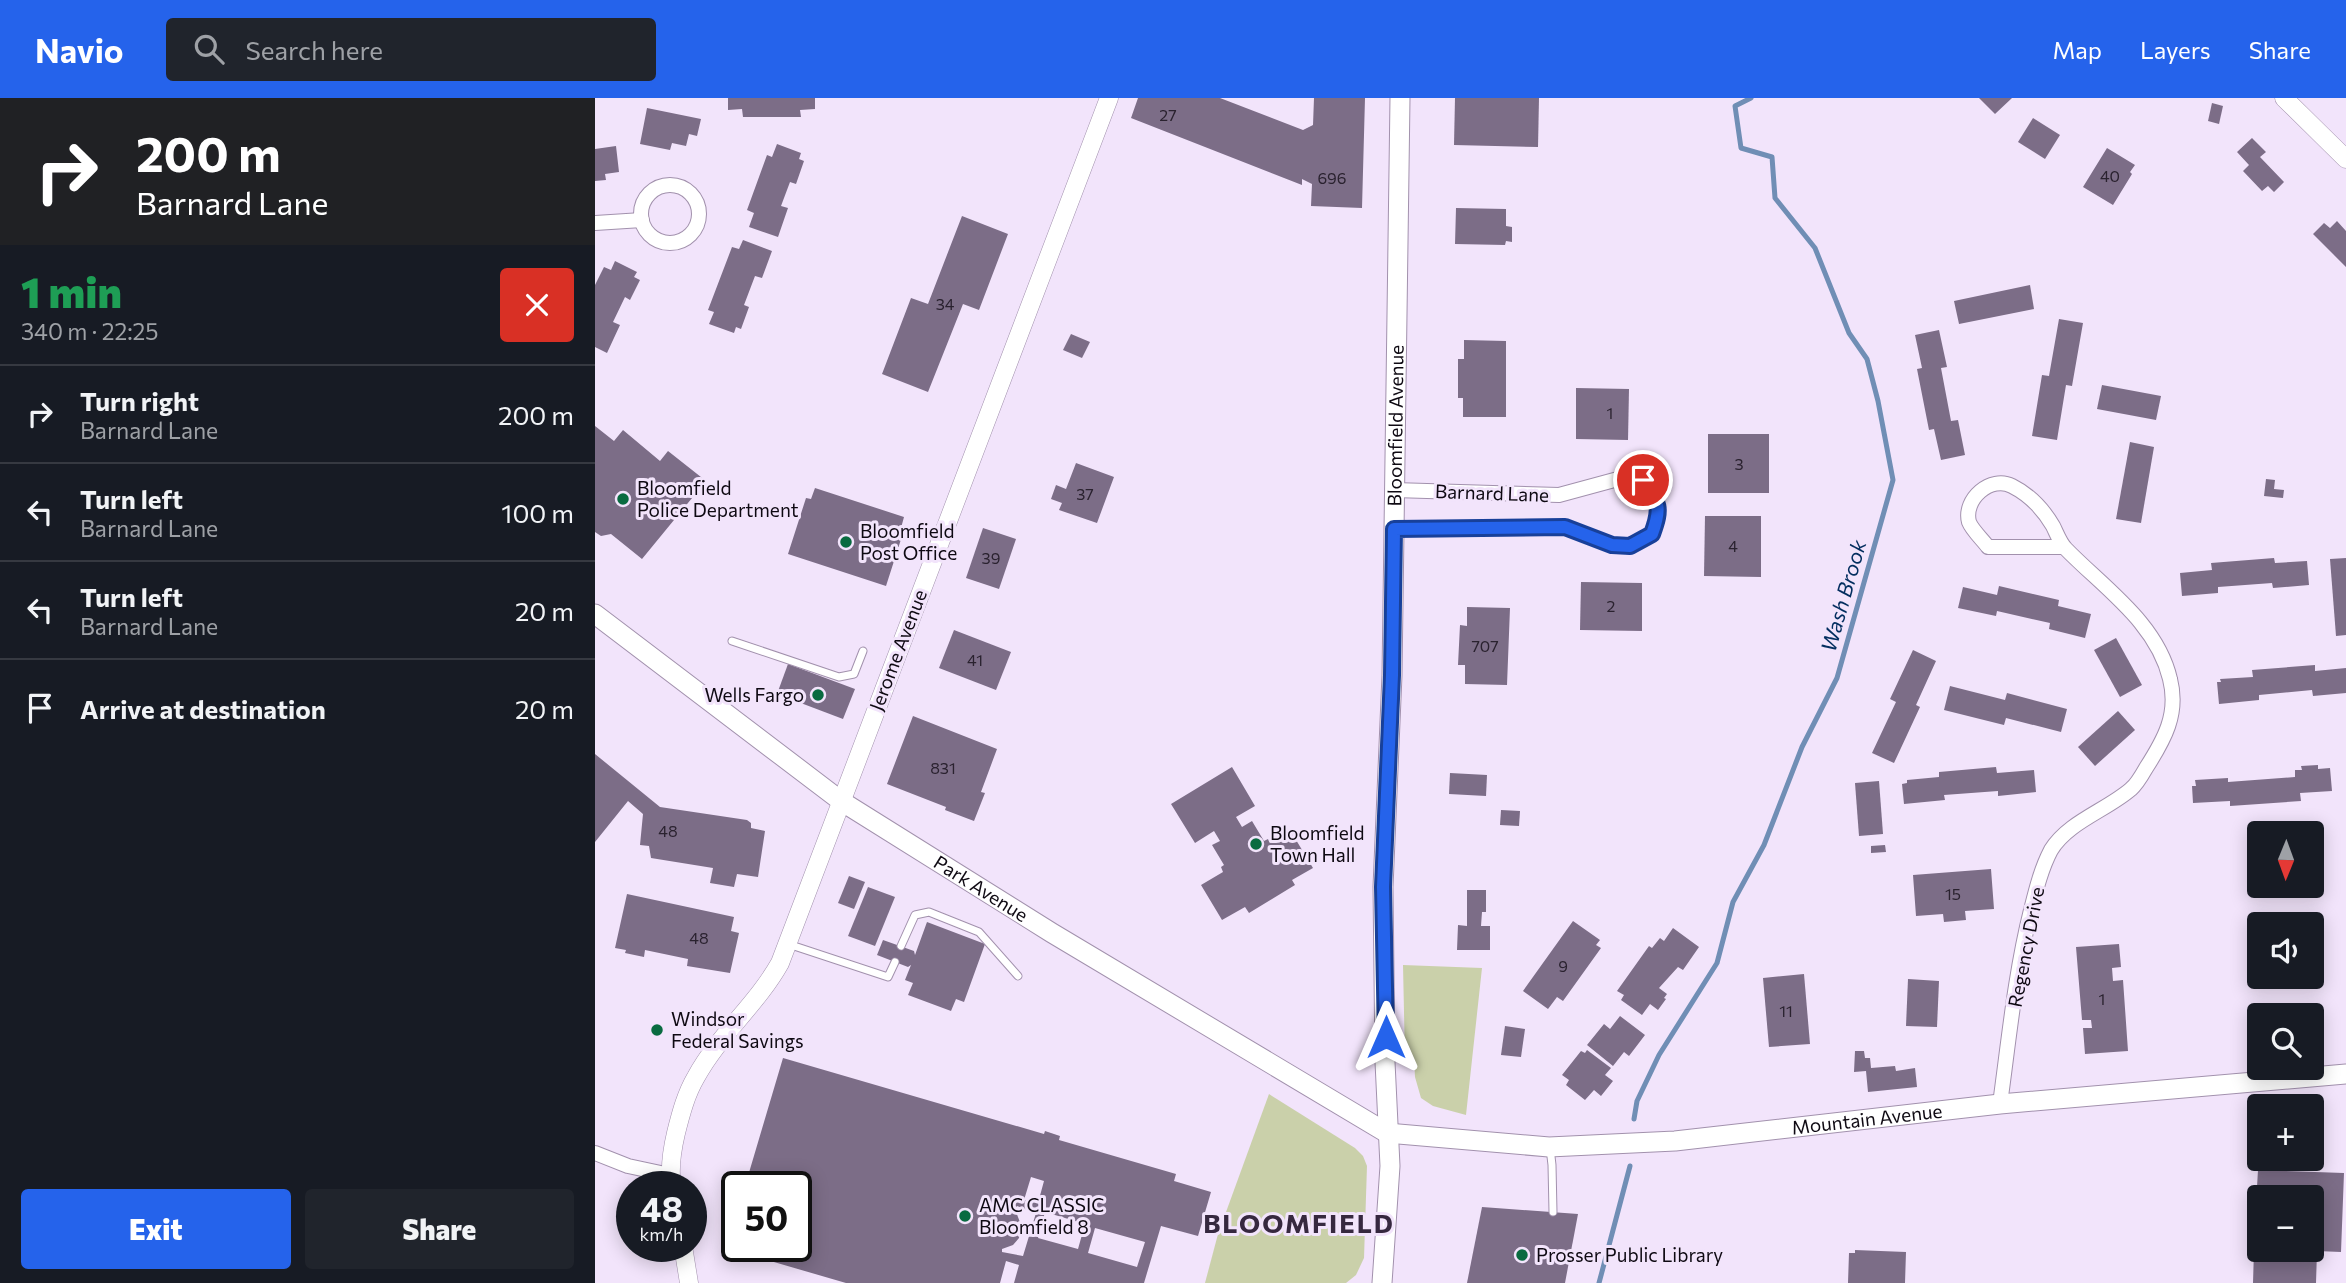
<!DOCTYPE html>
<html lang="en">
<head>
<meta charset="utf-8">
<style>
  body { margin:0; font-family:Commissioner,sans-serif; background:#20242c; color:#f1f3f6; height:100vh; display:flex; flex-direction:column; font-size:26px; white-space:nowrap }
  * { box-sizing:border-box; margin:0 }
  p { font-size:23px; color:#9ea1a6 }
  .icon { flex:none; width:38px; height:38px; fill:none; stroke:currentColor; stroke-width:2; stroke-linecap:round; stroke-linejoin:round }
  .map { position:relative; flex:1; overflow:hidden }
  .drawer { display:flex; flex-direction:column; background:#171b24; width:595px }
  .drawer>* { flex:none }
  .guide { background:#202124; color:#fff; overflow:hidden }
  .needle { width:46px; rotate:181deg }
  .fabs { position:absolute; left:1652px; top:723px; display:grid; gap:14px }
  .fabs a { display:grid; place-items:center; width:77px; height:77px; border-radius:7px; background:#171b24; box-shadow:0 4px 18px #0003; font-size:35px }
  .speed { position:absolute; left:21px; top:1073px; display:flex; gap:14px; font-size:35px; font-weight:700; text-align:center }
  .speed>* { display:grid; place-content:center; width:91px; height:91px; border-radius:50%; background:#171b24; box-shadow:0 4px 18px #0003; line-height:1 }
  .speed small { font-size:18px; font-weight:400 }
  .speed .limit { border:4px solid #111; border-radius:10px; background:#fff; color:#111 }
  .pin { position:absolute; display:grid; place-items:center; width:60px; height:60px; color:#fff; margin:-30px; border:4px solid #fff; border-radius:50%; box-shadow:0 2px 7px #0007 }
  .me { position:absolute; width:77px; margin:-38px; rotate:0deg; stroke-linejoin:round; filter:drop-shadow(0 0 5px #0008) }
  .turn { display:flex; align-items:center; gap:24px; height:147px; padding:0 21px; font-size:32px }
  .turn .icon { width:91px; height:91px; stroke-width:2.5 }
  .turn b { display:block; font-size:49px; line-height:60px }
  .round { display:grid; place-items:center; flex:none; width:74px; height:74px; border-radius:7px; background:#20242c }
  .head { display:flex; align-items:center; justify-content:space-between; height:119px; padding:0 21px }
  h1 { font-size:42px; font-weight:800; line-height:52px; color:#1e9e55 }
  .action { display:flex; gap:14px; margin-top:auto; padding:14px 21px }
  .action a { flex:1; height:80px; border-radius:7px; background:#2563eb; color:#fff; font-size:28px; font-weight:800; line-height:80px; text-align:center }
  .action a+a { background:#20242c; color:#f1f3f6 }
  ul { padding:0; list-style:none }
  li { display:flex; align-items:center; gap:21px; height:98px; padding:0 21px; border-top:2px solid #363941 }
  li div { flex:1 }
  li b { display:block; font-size:26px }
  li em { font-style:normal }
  header { display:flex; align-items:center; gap:42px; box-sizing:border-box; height:98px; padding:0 35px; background:#2563eb; color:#fff }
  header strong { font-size:33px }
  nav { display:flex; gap:38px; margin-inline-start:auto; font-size:24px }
  .search { width:490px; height:63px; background:#20242c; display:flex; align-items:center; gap:18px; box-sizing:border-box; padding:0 24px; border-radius:7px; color:#9ea1a6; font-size:26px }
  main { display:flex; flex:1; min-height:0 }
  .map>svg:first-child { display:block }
  .green { fill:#cad0aa }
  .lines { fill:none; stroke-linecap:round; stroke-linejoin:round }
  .stream { stroke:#708eb5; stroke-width:5 }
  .building { fill:#7c6d87; fill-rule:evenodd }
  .service-casing { stroke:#a291ad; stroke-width:9 }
  .minor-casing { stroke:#a291ad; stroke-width:16 }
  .tertiary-casing { stroke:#a291ad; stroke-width:19 }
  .secondary-casing { stroke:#a291ad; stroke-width:21 }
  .service { stroke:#fff; stroke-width:7 }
  .minor { stroke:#fff; stroke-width:14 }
  .tertiary { stroke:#fff; stroke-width:18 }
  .secondary { stroke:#fff; stroke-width:19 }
  .route-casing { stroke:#184099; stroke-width:18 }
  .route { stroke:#2563eb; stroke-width:12 }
  .poi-dot { fill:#096b40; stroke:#f2e4fb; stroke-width:2.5 }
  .labels { text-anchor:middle; stroke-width:6; stroke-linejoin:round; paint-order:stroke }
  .number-label { font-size:16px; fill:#2a222f }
  .street-label { font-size:19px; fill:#0e0912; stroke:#f2e4fb }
  .poi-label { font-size:19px; fill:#0e0912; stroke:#f2e4fb; text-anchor:start }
  .water-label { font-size:21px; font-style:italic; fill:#032e5f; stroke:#f2e4fb }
  .district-label { font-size:26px; font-weight:bold; letter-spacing:2px; fill:#36283f; stroke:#f2e4fb }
</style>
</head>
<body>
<header>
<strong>Navio</strong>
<div class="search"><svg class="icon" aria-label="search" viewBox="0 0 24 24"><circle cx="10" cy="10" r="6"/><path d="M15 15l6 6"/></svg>Search here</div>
<nav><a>Map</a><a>Layers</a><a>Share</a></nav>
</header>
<main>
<section class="drawer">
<div class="guide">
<div class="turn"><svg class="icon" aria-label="right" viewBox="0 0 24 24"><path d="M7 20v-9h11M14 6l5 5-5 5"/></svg><div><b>200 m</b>Barnard Lane</div></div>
</div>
<div class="head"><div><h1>1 min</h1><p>340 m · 22:25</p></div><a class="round" style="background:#d93025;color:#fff"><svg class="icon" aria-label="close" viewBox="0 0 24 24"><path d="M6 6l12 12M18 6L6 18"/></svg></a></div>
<ul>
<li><svg class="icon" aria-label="right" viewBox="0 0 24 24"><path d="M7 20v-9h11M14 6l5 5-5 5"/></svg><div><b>Turn right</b><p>Barnard Lane</p></div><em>200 m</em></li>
<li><svg class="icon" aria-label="left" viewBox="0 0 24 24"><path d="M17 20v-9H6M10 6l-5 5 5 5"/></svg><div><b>Turn left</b><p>Barnard Lane</p></div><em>100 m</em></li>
<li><svg class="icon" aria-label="left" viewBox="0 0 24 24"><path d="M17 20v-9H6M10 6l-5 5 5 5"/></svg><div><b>Turn left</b><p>Barnard Lane</p></div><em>20 m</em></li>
<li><svg class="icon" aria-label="arrive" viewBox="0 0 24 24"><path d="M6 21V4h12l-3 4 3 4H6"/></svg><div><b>Arrive at destination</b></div><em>20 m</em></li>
</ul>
<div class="action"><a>Exit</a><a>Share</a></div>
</section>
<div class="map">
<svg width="1751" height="1185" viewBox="0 0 1751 1185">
  <rect width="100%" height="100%" fill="#f2e4fb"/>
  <g class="green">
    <path d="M808,867L887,870L871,1017L838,1008L826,1000L820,979L819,960H810Z"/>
    <path d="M674,996L760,1050L768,1058L772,1068L769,1160L761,1177L751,1185H610L623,1136Z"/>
  </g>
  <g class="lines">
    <g class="stream">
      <path d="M1039,1021L1042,1003L1064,957L1122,865L1138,804L1169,747L1207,649L1242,580L1298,382L1283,303L1272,261L1254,235L1220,150L1180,100L1177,59L1146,50L1140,8L1156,0"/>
      <path d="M1004,1185L1035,1068"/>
    </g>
  </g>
  <g class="building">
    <path d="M133,0H220V11L205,12L206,19H148L147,11L133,12Z"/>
    <path d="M543,0H625L708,32L718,27L719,0H770L767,110L716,108L717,86L707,81V87L536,20Z"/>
    <path d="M860,0H944L943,49L859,47Z"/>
    <path d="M1384,0H1417L1400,16Z"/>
    <path d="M1617,5L1628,8L1624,26L1613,23Z"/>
    <path d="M52,10L106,21L102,38L94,36L91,48L77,45L75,52L45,46Z"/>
    <path d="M1438,20L1465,37L1450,61L1423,44Z"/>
    <path d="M1657,40L1671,54L1665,59L1689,84L1679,94L1673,88L1667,93L1648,73L1654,67L1642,54Z"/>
    <path d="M182,46L206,55L204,61L209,63L201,86L195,84L186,108L193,110L183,139L154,129L159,115L152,112L172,57L177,59Z"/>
    <path d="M21,48L24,74L10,76L11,82L0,83V51Z"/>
    <path d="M1512,50L1540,67L1535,74L1537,76L1518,107L1488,89Z"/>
    <path d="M861,110L911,111V128L917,129V144L911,143L910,147L860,146Z"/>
    <path d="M367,118L413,136L384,212L368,206L333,294L287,276L316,200L333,206Z"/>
    <path d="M1742,123L1751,133V169L1718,136L1729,125L1735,130Z"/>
    <path d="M148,142L177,153L167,180L160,178L149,207L154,209L146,231L141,229L139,235L114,226L119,214L113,212L137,149L144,151Z"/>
    <path d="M20,163L42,174L39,179L45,182L35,202L30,199L18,224L25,227L12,255L0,249V187L9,169L16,172Z"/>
    <path d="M1435,187L1439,211L1364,226L1359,203Z"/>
    <path d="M1464,221L1488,225L1477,288L1471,287L1462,342L1437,338L1447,277L1454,278Z"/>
    <path d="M1344,232L1352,269L1346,270L1356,323L1363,322L1370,357L1346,362L1339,331L1334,332L1322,271L1327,270L1320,237Z"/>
    <path d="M476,236L495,244L487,260L468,252Z"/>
    <path d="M869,242L911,243V319H868V300H863V261H869Z"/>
    <path d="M1507,287L1566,298L1561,322L1502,311Z"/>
    <path d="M981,290L1034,291L1033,342L981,341Z"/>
    <path d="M0,328L19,343L28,332L65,363L73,353L111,383L47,461L16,436L6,438L0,434Z"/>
    <rect x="1113" y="336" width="61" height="59"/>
    <path d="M1535,344L1559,349L1546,425L1521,421Z"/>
    <path d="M481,365L519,379L502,425L464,412L467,405L456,401L461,387L471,391Z"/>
    <path d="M1671,381L1680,382L1679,391L1689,392L1688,400L1669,398Z"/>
    <path d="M220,390L309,419L306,430L309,432L291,488L193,456L211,400L216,401Z"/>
    <path d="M1110,418H1166V479L1109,478Z"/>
    <path d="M388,430L421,441L404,491L371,480Z"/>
    <path d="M1679,460L1680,465L1712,463L1714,487L1678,490L1677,485L1623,489V495L1587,498L1585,475L1617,472L1616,465Z"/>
    <path d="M1751,460V537L1741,538L1735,461Z"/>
    <path d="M986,484L1047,485V533L985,532Z"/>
    <path d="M1404,488L1464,502L1463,508L1496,516L1490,540L1454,531L1455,525L1402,513L1401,518L1363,510L1368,489L1402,497Z"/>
    <path d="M872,509L915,510L912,587L870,586V567H863L865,527L872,528Z"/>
    <path d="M359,532L416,554L401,592L344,570Z"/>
    <path d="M1521,540L1547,587L1525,599L1499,552Z"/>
    <path d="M1318,552L1341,563L1321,607L1325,609L1299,665L1277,655L1301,604L1295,601Z"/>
    <path d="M193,566L260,591L248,621L182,596Z"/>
    <path d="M1720,567V573L1751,570V595L1718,598L1717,592L1664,597V602L1624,606L1622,584H1626L1625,581L1658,579L1657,572Z"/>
    <path d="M1355,588L1410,602L1412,595L1472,611L1466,634L1411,620L1409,627L1349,612Z"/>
    <path d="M1523,613L1540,632L1500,668L1483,649Z"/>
    <path d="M318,618L402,651L386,694L390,695L379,723L350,712L351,709L292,686Z"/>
    <path d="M0,656L65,709L152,722L156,725V730L170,733L163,779L142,776L139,789L115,785L118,770L56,760L54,748L45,747L48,716L33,703L0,744Z"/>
    <path d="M1723,667V671L1735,670L1737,693L1705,695L1706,703L1635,708V703L1598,705L1597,688H1601L1600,682L1633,680V684L1700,679V672H1707L1706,668Z"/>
    <path d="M637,669L660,708L641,719L647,729L657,723L669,743L673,741L675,745L695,732L718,770L697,782L700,787L654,815L650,809L627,822L606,787L628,774L626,769L629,767L617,747L625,743L619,733L600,745L576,706Z"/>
    <path d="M1401,669L1402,675L1439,672L1441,694L1403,698V693L1349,697L1350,702L1309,706L1307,686L1312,685V682L1344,679V674Z"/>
    <path d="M855,675L892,677L891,698L854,696Z"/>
    <path d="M1284,683L1288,736L1264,738L1260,685Z"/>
    <path d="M906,712L925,713L924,728L905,727Z"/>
    <path d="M1290,747L1291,754L1276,755V748Z"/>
    <path d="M1396,771L1399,811L1370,813L1371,822L1349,824L1348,816L1321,818L1318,777Z"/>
    <path d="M254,778L270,784L259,811L243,805Z"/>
    <path d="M273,789L300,799L280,848L253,838Z"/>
    <path d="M872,792H891V814H887L886,828H895V852H862L863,827L872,828Z"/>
    <path d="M32,796L139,819L136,833L144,835L135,875L92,868L93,861L50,852L49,859L30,855L31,852L20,850Z"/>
    <path d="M978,823L1005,842L1001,847L1006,850L968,903L962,899L953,911L928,893Z"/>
    <path d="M332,824L390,846L369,904L361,901L356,913L313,897L318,885L310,882L316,867L313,869L282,857L288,842L319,853L320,857Z"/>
    <path d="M1078,830L1104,849L1088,872L1083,869L1064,890L1072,896L1069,900L1071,901L1063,912L1055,906L1047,917L1026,902L1029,897L1022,893L1054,848L1057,850L1065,840L1069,843Z"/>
    <path d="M1524,846L1526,869L1517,870L1518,883L1528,882L1533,953L1490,956L1488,930H1497L1496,922H1487L1481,849Z"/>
    <path d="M1209,876L1215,946L1174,949L1168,880Z"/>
    <path d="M1313,881L1344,883L1342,929L1311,928Z"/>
    <path d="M1025,918L1050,937L1034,958L1029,954L1018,968L992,947L1009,926L1015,931Z"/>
    <path d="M910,928L930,931L926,959L906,957Z"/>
    <path d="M992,952L1016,970L1010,977L1018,983L1006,998L999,992L990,1002L971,987L974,982L967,977L986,953L990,955Z"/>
    <path d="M1260,953H1269L1270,960H1275L1276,970L1300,968L1301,973L1320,970L1322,989L1273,994L1271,973L1259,974Z"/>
    <path d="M188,960L449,1036L450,1033L465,1038L464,1042L581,1076L579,1083L616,1094L603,1138L566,1128L549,1185H419L424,1167L411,1163L405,1185H251L172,1162L176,1148H201V1088H189L153,1078ZM436,1079L449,1083L443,1105L429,1102ZM422,1108L441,1115L428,1158L407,1154V1151L418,1147L424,1140L426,1127L420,1111ZM450,1114L490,1126L483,1151L443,1140ZM500,1130L550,1144L542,1169L493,1155Z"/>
    <path d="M1663,1072L1749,1075L1746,1154L1722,1153L1721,1185H1658L1659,1152H1656L1659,1089H1662ZM1664,1099H1717V1152H1664Z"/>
    <path d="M887,1109L983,1116L970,1185H872Z"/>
    <path d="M1260,1152L1311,1154L1310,1185H1253L1254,1155H1260Z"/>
  </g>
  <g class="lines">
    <defs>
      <g id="service">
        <path d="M137,543L244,579L259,576L268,553"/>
        <path d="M193,846L293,879L300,864"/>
        <path d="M306,848L320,817L334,814L384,834L423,878"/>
        <path d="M955,1050L957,1067L958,1114"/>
      </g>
      <g id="minor">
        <circle cx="75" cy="116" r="29"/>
        <path d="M0,125L47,122"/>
        <path d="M799,392L964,397L1023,381L1048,382C1064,405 1067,409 1057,436L1035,448L1017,447L970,429L799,431"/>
        <path d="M1405,1006C1414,941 1420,876 1436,812C1441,792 1446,771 1456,752C1473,724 1512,712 1536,691C1542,686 1547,677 1551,670C1569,642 1584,616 1575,581C1562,525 1509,490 1471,451C1465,445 1462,436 1458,428C1448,411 1435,397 1417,388C1396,377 1368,401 1374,424C1377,432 1388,442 1393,449H1469"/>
        <path d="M0,1055L33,1068L75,1077"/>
      </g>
      <g id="tertiary">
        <path d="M1689,0L1751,61"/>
        <path d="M77,1088C74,1071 77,1052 81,1035C86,1015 91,996 101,979C124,937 162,906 185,865L514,0"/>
        <path d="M88,1148L94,1185"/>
      </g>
      <g id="secondary">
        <path id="s1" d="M0,516L246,703L457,835L792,1035L954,1049L1080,1043L1405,1006L1751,976"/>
        <path id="s2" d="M787,1185L795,1068L790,964L788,789L797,577L805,0"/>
      </g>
    </defs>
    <use href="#service" class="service-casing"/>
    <use href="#minor" class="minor-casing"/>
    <use href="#tertiary" class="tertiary-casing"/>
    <use href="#secondary" class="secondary-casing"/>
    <use href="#service" class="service"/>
    <use href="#minor" class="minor"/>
    <use href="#tertiary" class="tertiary"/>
    <use href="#secondary" class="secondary"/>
  </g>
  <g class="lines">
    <defs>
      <path id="route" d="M791,939L788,789L797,577L799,431L970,429L1017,447L1035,448L1057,436C1067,409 1064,405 1048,382"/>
    </defs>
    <use href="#route" class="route-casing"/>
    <use href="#route" class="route"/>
  </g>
  <g class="poi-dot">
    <circle cx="28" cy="401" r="7"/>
    <circle cx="251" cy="444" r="7"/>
    <circle cx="223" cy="597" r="7"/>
    <circle cx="661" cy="746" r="7"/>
    <circle cx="62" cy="932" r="7"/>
    <circle cx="370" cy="1118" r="7"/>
    <circle cx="927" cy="1157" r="7"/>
  </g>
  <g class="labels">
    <g class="number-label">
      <text x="573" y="23">27</text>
      <text x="1515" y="84">40</text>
      <text x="737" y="86">696</text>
      <text x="350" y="212">34</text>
      <text x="1015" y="321">1</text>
      <text x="1144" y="372">3</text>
      <text x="490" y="402">37</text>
      <text x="1138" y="454">4</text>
      <text x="396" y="466">39</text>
      <text x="1016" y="514">2</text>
      <text x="890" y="554">707</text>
      <text x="380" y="568">41</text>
      <text x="348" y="676">831</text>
      <text x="73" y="739">48</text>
      <text x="1358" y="802">15</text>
      <text x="104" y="846">48</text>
      <text x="968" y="874">9</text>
      <text x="1507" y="907">1</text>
      <text x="1191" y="919">11</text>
    </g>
    <g class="street-label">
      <text dy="7" stroke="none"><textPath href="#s2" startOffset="858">Bloomfield Avenue</textPath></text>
      <text transform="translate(897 395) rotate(2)" y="7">Barnard Lane</text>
      <text transform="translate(303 552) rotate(-69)" y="7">Jerome Avenue</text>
      <text dy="7" stroke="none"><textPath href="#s1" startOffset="474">Park Avenue</textPath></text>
      <text transform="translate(1431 849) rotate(-79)" y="7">Regency Drive</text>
      <text dy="7" stroke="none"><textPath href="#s1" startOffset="1430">Mountain Avenue</textPath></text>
    </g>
    <g class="poi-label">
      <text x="42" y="397">Bloomfield<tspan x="42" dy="22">Police Department</tspan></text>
      <text x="265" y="440">Bloomfield<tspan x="265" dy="22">Post Office</tspan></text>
      <text x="209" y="604" text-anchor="end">Wells Fargo</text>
      <text x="675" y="742">Bloomfield<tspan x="675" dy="22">Town Hall</tspan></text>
      <text x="76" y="928">Windsor<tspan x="76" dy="22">Federal Savings</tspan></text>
      <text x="384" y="1114">AMC CLASSIC<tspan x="384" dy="22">Bloomfield 8</tspan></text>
      <text x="941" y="1164">Prosser Public Library</text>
    </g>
    <g class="water-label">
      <text transform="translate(1249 498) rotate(-74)" y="7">Wash Brook</text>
    </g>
    <g class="district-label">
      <text x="704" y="1135">BLOOMFIELD</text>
    </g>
  </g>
</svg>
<div class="fabs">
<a><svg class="needle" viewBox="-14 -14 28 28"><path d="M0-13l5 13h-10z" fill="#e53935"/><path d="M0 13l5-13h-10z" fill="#9ea1a6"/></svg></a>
<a><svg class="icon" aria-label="sound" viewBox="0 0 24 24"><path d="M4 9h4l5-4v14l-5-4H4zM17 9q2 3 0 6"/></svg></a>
<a><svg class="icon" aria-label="search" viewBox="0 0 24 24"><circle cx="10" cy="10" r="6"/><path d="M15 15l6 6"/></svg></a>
<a>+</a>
<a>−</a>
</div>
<div class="speed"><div>48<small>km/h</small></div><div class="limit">50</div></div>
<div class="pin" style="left:1048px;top:382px;background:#d93025"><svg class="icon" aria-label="arrive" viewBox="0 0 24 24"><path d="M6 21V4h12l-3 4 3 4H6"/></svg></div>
<svg class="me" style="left:791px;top:939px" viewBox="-20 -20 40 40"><path d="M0-17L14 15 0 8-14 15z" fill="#2563eb" stroke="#fff" stroke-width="4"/></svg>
</div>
</main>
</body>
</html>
